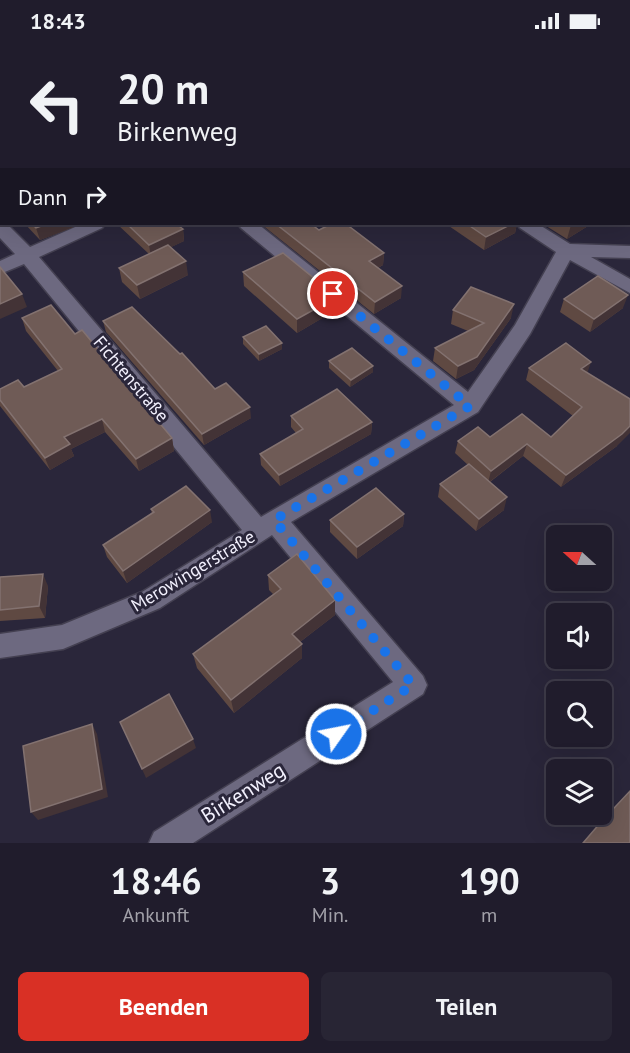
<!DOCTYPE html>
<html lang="de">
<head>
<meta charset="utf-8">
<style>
  body { margin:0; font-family:"PT Sans",sans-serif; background:#282534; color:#f1f3f6; height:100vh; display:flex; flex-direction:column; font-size:22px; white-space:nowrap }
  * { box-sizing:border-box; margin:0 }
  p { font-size:20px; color:#a2a1a9 }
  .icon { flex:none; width:33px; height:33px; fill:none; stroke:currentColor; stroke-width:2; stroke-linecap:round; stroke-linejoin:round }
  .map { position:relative; height:801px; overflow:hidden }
  .drawer { display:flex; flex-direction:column; background:#201c2c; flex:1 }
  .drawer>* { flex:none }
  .guide { position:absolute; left:0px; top:0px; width:630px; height:183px; box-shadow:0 6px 24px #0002,0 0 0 2px #3d3a48; background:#201c2c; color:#f1f3f6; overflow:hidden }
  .needle { width:39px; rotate:291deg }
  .controls { position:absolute; left:546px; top:483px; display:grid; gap:12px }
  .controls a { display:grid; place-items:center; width:66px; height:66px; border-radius:9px; background:#201c2c; box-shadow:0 6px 24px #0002,0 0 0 2px #3d3a48; font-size:30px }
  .pin { position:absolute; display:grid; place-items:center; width:51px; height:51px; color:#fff; margin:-26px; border:3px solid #fff; border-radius:50%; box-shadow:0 2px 6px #0007 }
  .me { position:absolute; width:66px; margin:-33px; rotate:57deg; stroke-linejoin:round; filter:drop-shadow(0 0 4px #0008) }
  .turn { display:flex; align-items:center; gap:21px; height:126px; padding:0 18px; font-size:27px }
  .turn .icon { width:78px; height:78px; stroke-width:2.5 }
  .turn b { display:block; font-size:42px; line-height:51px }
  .then { display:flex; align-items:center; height:57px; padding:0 18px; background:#0003; gap:12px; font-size:22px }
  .eta { display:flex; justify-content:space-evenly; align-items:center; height:102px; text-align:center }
  .eta b { font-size:36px; font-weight:700; line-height:42px }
  .button { display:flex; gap:12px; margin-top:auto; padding:12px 18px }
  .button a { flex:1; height:69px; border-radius:9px; background:#d93025; color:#fff; font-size:24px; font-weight:700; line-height:69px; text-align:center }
  .button a+a { background:#282534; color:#f1f3f6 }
  .status { display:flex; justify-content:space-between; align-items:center; height:42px; padding:0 30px; background:#201c2c; direction:ltr }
  .status svg { height:16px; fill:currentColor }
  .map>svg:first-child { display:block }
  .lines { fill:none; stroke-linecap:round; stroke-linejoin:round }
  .street-casing { stroke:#444051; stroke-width:3 }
  .street { fill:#6d6980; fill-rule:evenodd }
  .wall { fill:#5f4942 }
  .shaded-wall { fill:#433336 }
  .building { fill:#6f5b56; stroke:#837270; stroke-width:1.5 }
  .route { stroke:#1a73e8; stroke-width:10; stroke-dasharray:0 18 }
  .labels { text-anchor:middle; stroke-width:6; stroke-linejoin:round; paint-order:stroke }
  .street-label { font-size:18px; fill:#f2f0fd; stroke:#2a263a }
  .near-street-label { font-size:21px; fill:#f2f0fd; stroke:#2a263a }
</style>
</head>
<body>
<div class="status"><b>18:43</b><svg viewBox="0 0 49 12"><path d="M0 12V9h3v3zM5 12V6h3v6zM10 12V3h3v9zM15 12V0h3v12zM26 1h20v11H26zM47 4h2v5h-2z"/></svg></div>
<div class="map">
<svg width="630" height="801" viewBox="0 0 630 801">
  <rect width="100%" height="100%" fill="#2a263a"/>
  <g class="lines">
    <defs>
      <g id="street">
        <path d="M37,0H51L52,2H38Z"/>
        <path d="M0,179L7,182L30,205L82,182H105L102,186L39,215L261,475L454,363L241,186L238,182H258L468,350L515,283L556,210L520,186L517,182H538L570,202L630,204V216L591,215L630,237V251L570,218L530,292L478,370L291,480L423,634L427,643L423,652L193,801H149L154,790L393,640L272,493L160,566L63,607L0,616V592L62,583L142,550L242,488L24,222L0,232V219L15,212L0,196Z"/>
      </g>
    </defs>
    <use href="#street" class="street-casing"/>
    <use href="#street" class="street"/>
  </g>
  <g class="wall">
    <path d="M0,0L2,2V24L0,23Z"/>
    <path d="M628,79L630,80V106L628,105Z"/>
    <path d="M25,182H81L40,198Z"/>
    <path d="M117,182H176L183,187L184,199L171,205L188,233L140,257L122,240L119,226L149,212Z"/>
    <path d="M261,182H311L319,188L384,211L383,223L378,226L401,256L374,272Z"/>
    <path d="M446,182H517L515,191L484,208Z"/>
    <path d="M543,182H589L588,184L567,197Z"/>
    <path d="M243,230L336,268L297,291L244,244Z"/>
    <path d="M564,257L623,266L590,290L560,270Z"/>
    <path d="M453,268L511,276L474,328L456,337L433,319L435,306L468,289L451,282Z"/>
    <path d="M22,276L75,292L172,396L174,409L139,429L105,390L71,407L74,414L50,428L0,364V347L24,345L58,329L26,289Z"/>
    <path d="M103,279L215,347L251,376L204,403L106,290Z"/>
    <path d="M243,295L282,307L259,319L243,302Z"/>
    <path d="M329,319L373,330L350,345L329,326Z"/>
    <path d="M529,326L587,331L617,404L561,445L523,414L490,440L504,468L476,489L438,455L440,442L468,423L455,411L458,399L490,395H551L573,374L526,338Z"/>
    <path d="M291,374L372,380L371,392L280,444L261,423L260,412L296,391L291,385Z"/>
    <path d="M151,467L212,480L127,541L107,515L103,503L152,472Z"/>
    <path d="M404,472L403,484L357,517L330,490V478Z"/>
    <path d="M268,533L335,573L300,600L302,602V616L234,671L197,626L193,612L273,552L269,548Z"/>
    <path d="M0,535L48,544L45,576L0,579Z"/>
  </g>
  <g class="shaded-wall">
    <path d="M630,19V29L628,30V20Z"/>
    <path d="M47,182H81L40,198L36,186Z"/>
    <path d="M512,182H517L515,191L484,208L486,195Z"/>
    <path d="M574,182H589L588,184L567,197L571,183Z"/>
    <path d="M183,187L184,199L151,215L149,203Z"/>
    <path d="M384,211L383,223L368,231L369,219Z"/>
    <path d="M186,219L188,233L140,257L137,243Z"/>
    <path d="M402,244L401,256L374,272L375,260Z"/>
    <path d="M22,252L27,265L0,277V262Z"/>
    <path d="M628,253L623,266L590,290L594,277Z"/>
    <path d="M337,255L336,268L297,291V277Z"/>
    <path d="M514,262L511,276L474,328L456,337L458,324Z"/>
    <path d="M282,301V307L259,319V312Z"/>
    <path d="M591,320L587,332L581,327Z"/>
    <path d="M373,324V330L350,345L351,338Z"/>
    <path d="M250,365L251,376L204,403L202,392Z"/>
    <path d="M102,377L105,390L71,407L74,414L50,428L45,416L64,395Z"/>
    <path d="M372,380L371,392L280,444L279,433Z"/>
    <path d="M630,384V391L617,404L561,445L566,433Z"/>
    <path d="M172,396L174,409L139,429L136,417Z"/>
    <path d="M527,402L523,414L488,441L491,429Z"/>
    <path d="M507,455L504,468L476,489L479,477Z"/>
    <path d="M210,468L212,480L127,541L123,529Z"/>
    <path d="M404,472L403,484L357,517V505Z"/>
    <path d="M43,532L48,544L45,576L39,564Z"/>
    <path d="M335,558V573L292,606V592Z"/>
    <path d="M302,602V616L234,671L231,658Z"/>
    <path d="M92,682L97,692L108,755L38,778L31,770Z"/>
    <path d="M193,697L196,706L146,736L142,727Z"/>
  </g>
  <g class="building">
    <path d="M0,0H18L20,2H2L1,15L0,14Z"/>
    <path d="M101,0H116L118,2H97Z"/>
    <path d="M257,0H630V19L628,20V2H253Z"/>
    <path d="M628,79L630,80V96L628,95Z"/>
    <path d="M0,99L2,100V147L0,146Z"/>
    <path d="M32,182H47L36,186Z"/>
    <path d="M127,182H176L183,187L149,203Z"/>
    <path d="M276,182H311L319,188L331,182H346L384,211L369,219L402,244L375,260Z"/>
    <path d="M467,182H512L486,195Z"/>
    <path d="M168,203L186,219L137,243L119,226Z"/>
    <path d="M283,211L337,255L297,277L243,230Z"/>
    <path d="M0,225L22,252L0,262Z"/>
    <path d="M598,234L628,253L594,277L564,257Z"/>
    <path d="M471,245L514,262L477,315L458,324L435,306L484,281L453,268Z"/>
    <path d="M51,263L75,292L82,288L172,396L136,417L102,377L64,395L70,402L45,416L0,358V347L18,338L24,345L62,327L22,276Z"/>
    <path d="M132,265L180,312L182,311L215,347L226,341L250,365L202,392L103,279Z"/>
    <path d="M266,284L282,301L259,312L243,295Z"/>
    <path d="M566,301L591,320L581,327L630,357V384L622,392L566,433L527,402L491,429L458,399L478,385L490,395L522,372L551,395L582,365L529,326Z"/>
    <path d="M352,306L373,324L351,338L329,319Z"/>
    <path d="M337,347L372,380L279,433L260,412L303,387L291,374Z"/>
    <path d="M469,422L507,455L479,477L440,442Z"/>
    <path d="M186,444L210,468L123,529L103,503L154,470L151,467Z"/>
    <path d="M376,446L404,472L357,505L330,478Z"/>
    <path d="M297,512L335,558L292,592L302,602L231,658L193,612L281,547L268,533Z"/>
    <path d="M43,532L39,564L0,568V535Z"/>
    <path d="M169,652L193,697L142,727L120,680Z"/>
    <path d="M92,682L102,747L31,770L23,704Z"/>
    <path d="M630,749V801H583L601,780Z"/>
  </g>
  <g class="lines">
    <path class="route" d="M333,252L470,364L274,478L413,643L336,692"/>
  </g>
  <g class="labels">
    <g class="street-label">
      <text transform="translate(131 337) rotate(50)" y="6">Fichtenstraße</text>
      <text transform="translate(193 529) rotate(-31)" y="6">Merowingerstraße</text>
    </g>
    <g class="near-street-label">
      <text transform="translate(243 751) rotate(-32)" y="7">Birkenweg</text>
    </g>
  </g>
</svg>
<div class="controls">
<a><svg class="needle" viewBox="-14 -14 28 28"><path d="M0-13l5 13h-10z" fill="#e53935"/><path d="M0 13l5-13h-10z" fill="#a2a1a9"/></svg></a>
<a><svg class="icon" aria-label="sound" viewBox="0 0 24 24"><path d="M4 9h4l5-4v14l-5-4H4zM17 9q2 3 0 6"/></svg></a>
<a><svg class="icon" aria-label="search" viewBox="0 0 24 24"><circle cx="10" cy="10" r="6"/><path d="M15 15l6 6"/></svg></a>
<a><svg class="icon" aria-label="layers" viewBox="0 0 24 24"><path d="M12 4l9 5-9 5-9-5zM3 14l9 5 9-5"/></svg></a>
</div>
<div class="pin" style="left:333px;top:252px;background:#d93025"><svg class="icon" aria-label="arrive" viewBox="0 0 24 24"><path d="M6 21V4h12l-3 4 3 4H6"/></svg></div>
<svg class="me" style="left:336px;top:692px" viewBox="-20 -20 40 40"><circle r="17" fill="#1a73e8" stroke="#fff" stroke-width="3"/><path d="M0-11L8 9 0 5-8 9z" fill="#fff"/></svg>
<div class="guide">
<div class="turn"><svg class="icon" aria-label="left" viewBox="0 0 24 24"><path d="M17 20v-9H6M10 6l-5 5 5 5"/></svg><div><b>20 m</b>Birkenweg</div></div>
<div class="then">Dann<svg class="icon" aria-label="right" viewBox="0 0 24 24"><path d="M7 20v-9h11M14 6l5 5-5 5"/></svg></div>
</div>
</div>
<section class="drawer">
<div class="eta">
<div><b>18:46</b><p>Ankunft</p></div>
<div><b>3</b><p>Min.</p></div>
<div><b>190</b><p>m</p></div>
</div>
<div class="button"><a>Beenden</a><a>Teilen</a></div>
</section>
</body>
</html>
